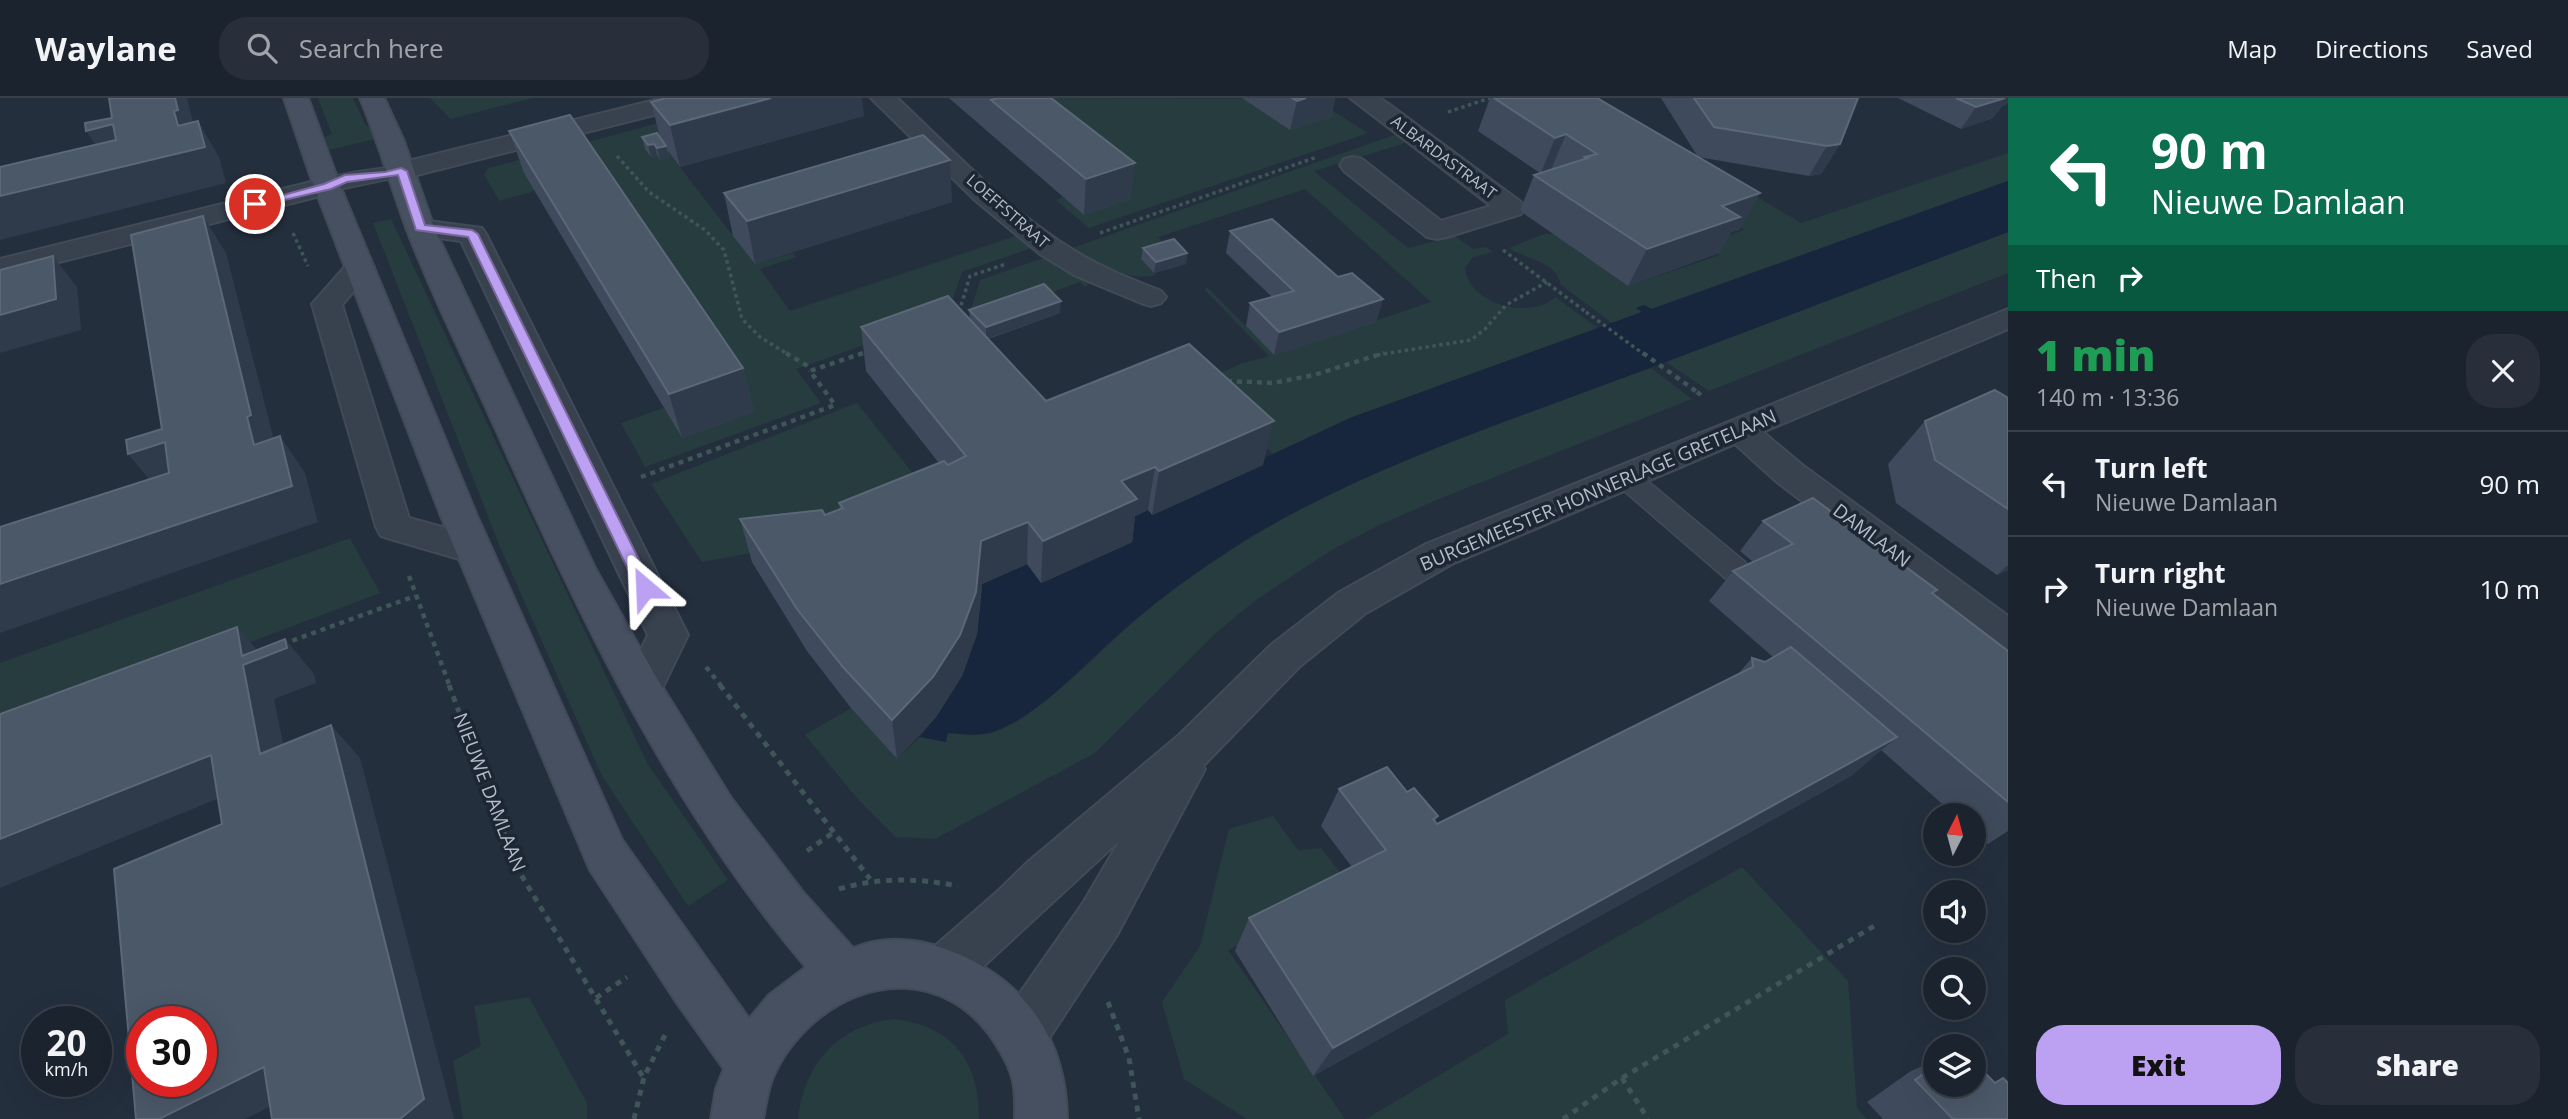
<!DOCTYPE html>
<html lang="en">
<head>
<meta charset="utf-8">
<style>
  body { margin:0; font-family:"Open Sans",sans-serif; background:#282f3a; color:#f1f3f6; height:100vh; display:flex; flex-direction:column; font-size:26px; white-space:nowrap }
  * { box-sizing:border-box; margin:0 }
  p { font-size:23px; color:#a0a4aa }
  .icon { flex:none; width:38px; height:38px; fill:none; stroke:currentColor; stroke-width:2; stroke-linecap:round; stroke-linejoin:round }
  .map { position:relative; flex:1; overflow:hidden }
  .sheet { display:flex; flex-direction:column; background:#1b232e; width:560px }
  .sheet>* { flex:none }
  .top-card { background:#0b6e4f; color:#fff; overflow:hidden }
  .needle { width:46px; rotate:6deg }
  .tools { position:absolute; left:1923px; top:705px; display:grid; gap:14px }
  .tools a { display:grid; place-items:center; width:63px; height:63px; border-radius:50%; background:#1b232e; box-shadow:0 7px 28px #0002,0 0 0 2px #39404a; font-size:35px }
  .speed { position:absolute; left:21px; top:908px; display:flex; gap:14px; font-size:35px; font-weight:700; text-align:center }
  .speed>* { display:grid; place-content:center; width:91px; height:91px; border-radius:50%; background:#1b232e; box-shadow:0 7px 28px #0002,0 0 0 2px #39404a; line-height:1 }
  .speed small { font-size:18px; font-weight:400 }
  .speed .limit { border:10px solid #d22; background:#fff; color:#111 }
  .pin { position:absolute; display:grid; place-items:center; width:60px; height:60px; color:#fff; margin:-30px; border:4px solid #fff; border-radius:50%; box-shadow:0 2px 7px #0007 }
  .me { position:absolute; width:77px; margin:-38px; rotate:334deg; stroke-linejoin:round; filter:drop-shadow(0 0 5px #0008) }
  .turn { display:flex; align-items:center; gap:24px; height:147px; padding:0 28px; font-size:32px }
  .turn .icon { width:91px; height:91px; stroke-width:2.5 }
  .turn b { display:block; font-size:49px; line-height:60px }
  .then { display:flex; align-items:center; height:66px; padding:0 28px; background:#0003; gap:14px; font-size:26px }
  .round { display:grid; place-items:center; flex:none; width:74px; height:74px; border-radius:28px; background:#282f3a }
  .head { display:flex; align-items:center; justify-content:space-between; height:119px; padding:0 28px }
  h1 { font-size:42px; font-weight:800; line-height:52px; color:#1e9e55 }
  .button { display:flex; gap:14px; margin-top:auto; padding:14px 28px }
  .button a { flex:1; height:80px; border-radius:28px; background:#bca0f2; color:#111; font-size:28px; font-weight:800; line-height:80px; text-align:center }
  .button a+a { background:#282f3a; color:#f1f3f6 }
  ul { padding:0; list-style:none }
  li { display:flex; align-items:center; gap:21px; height:105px; padding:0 28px; border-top:2px solid #39404a }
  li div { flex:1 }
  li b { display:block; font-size:26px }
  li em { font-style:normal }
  header { display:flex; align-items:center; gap:42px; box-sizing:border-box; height:98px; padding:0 35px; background:#1b232e; border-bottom:2px solid #39404a }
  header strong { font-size:33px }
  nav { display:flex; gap:38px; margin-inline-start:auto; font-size:24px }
  .search { width:490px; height:63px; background:#282f3a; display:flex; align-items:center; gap:18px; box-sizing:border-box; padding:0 24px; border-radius:28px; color:#a0a4aa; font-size:26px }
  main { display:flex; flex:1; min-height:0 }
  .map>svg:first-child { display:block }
  .green { fill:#263c3f }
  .water { fill:#17263c }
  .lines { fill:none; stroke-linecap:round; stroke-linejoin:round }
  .lane-casing { stroke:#414a57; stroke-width:3 }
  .street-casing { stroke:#414a57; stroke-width:4 }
  .secondary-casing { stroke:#414a57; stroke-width:4 }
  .path-far2 { stroke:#3f5557; stroke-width:3.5; stroke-dasharray:3.5 3.5; stroke-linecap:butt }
  .path-far1 { stroke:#3f5557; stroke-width:4.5; stroke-dasharray:5 5; stroke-linecap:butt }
  .path { stroke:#3f5557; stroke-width:5; stroke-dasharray:6 6; stroke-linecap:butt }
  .lane { fill:#38414e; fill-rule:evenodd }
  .street { fill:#38414e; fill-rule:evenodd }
  .secondary { fill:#465061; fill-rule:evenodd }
  .path-bridge-far1 { stroke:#3f5557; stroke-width:3.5; stroke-dasharray:3.5 3.5; stroke-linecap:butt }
  .path-bridge { stroke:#3f5557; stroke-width:4.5; stroke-dasharray:5 5; stroke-linecap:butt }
  .wall { fill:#3f4b5c }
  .shaded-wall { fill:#2f3b4b }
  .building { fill:#4b5868; stroke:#5c6777; stroke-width:2; fill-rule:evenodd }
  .route { fill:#bca0f2; stroke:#7a689d; stroke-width:2 }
  .labels { text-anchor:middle; stroke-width:7; stroke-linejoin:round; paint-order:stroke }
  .far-street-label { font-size:16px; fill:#b4bcc9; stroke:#1d2633 }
  .street-label { font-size:19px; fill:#b4bcc9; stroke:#1d2633 }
</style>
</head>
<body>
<header>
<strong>Waylane</strong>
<div class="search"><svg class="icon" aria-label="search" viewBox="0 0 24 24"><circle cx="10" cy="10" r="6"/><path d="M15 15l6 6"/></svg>Search here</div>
<nav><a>Map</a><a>Directions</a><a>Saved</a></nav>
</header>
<main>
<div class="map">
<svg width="2008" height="1021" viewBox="0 0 2008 1021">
  <rect width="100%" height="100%" fill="#242f3e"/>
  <g class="green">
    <path d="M318,0H353L366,28L373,27L379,40L329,52L325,39L332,36Z"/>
    <path d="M430,0H533L450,21Z"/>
    <path d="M1007,0L1314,1L1368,35L1089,130L1056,102L1063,99Z"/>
    <path d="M1591,0L1801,125L2008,55V83L1651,211L1645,207L1637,209L1642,214L1612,225L1561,187C1555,161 1527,163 1509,150L1544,136H1553L1628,188L1720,157L1705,146L1744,132L1654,76Z"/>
    <path d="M682,19L662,46L755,166L793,155L796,159L760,171L790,213L1016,138L1001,123L1038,148L962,174L947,218L796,271L821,305L645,369L621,325L664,310L682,340L753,313L525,75L535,93L499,103L484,76L489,70Z"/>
    <path d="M1403,34L1412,43L1314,73L1408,150L1455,138L1473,151L1486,149L1493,154L1473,159L1465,170C1468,206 1531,223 1555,199L1598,230L1350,320L1273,356L1207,296L1191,288L1240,266L1269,258L1204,191L1208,190L1274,257L1431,204L1305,91L1158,139L1172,153L1142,162L1156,177C1127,185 1095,163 1069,151Z"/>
    <path d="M391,121L647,665L728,782L688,808L601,676L500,449L373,125Z"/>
    <path d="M2008,134V175L1709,293L1666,264Z"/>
    <path d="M1049,158L1089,186L1085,189L1080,184L970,224L968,221L980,182Z"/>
    <path d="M1651,270L1692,301L1439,401L1377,428L1330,453L1256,502L1217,534L1095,655L935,741L895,739L856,699L805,637L851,610L897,661L920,639L946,643L947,635C961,636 976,638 990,635C1038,625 1119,531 1164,498C1208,467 1254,435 1302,410C1411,353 1536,312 1651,270Z"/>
    <path d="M857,305L927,393L816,443L702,464L651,386Z"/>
    <path d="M350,440L380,495L0,639V565Z"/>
    <path d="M1273,718L1298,752L1321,750L1355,794L1228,852L1345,1021H1247L1184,981L1162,904L1200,848L1229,731Z"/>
    <path d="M1742,769L1848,883L1857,1010L1867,1021H1366L1508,936L1505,902Z"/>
    <path d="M529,899L587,1005V1021H463L453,963L481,948L474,908Z"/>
    <path d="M894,921C953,928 979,963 979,1021H798C803,967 838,927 894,921Z"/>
  </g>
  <path class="water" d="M2008,83V134C1876,184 1744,235 1612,284C1486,331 1355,375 1241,445C1195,474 1152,506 1112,542C1076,574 1041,615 995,633C981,639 963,636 948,635L946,644L920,639C960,590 980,550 982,486L1027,466L1042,485L1131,445L1116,427L1148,412L1153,417L1262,367L1258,363L1350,320L1642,214L1636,210L1644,207L1652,211Z"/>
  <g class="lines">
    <defs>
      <g id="lane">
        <path d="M401,67L408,69L411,73L408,77L327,94L320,92L317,88C329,73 381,72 401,67Z"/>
        <path d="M1624,369L1633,371L1745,464L1749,472L1745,480L1735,483L1725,480L1615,385L1611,378L1615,371Z"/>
      </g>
      <g id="street">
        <path d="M663,0H704L701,5L401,81L392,79L388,73L392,67Z"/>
        <path d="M871,0H897C953,52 1007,112 1073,152C1100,169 1131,181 1161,193L1166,199L1161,205L1151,208L1141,205L1076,178L1040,156L976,103Z"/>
        <path d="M1350,0H1379L1390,7L1521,104L1525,110L1521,116L1447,139L1437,141L1427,139L1344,73L1340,67L1344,61L1353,59L1362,61L1441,123L1491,108Z"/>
        <path d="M327,80L336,82L340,88L336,94L0,179V161Z"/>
        <path d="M420,122L482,130L486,136L688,537L656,603L642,608L628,603L622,591L648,537L461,143L410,136L406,130L410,124Z"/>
        <path d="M360,160L370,163L374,169L342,207L409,420L486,441L491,451L486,461L473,465L394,442L381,438L376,429L312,206L350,163Z"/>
        <path d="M2008,211V231L1763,334L1801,366L2008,518V555L1994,550L1777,384L1735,346L1452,466L1366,515L1299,569L1203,668L1205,671L1198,684L1117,837L1040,954L1022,961L1004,954L997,936L1004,918L1083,805L1120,742L961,889L944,896L927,889L920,872L927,855L998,793L1029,763L1179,637L1271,547L1338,495L1426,446Z"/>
      </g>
      <path id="secondary" d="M284,0H308L340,88L477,418L622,742L749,921L769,897L806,869C670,709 579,518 494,327C465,262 431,196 406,129C390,86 378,42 360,0H384L403,41L434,130L595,470L656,579L731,700L802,793L853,850C884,838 917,840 948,852C1024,880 1066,940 1067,1021H1015C1015,1009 1016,996 1013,983C1009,966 999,950 989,936C944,876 868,877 814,924C797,939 782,958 773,979C767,993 766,1007 763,1021H711L716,991L724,971L675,902L590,772L441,418L314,88Z"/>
    </defs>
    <use href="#lane" class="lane-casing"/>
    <use href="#street" class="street-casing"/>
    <use href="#secondary" class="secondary-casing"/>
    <g class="path-far2">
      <path d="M1448,14L1490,0"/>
      <path d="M617,58L649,94L705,132L724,152L742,221L760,239L789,257"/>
      <path d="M293,135L308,168"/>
      <path d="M1100,135L1317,59"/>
      <path d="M1503,152L1586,214"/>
      <path d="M959,214L970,178L1006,166"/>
      <path d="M858,257L868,253"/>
      <path d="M1377,257L1471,242L1485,231L1506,207L1547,184"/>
    </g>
    <g class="path-far1">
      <path d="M786,255L806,267L810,273"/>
      <path d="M1227,283L1273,285L1314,277L1384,255"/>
      <path d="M1697,294L1705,300"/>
      <path d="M641,379L835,307L810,273L863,255"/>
      <path d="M409,478L450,589"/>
      <path d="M283,546L415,498"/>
      <path d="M706,569L722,589"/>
    </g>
    <g class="path">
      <path d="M449,587L517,770L643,979"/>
      <path d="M720,587L870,781"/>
      <path d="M807,753L834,734"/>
      <path d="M839,791C880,779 917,780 958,788"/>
      <path d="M596,900L627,879"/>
      <path d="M1108,904L1129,960L1139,1021"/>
      <path d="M1622,980L1648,1021"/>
      <path d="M634,1021L644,979L665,937"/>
      <path d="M1563,1021L1622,980L1874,828"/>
    </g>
    <use href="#lane" class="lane"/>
    <use href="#street" class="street"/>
    <use href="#secondary" class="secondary"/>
    <path class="path-bridge-far1" d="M1586,214L1645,257"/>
    <path class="path-bridge" d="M1643,255L1697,294"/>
  </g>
  <g class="wall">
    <path d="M949,0H1051L1131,101L1084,117Z"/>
    <path d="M1242,0H1335L1331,19L1290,32Z"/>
    <path d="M1490,0H1597L1760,95L1739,132L1731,134L1719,155L1628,188L1520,113L1534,77L1540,75L1478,33Z"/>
    <path d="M1661,0H1858L1840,46L1821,76L1809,78L1698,59Z"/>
    <path d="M1898,0H2008L2007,6L2002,8L1993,20L1961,31Z"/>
    <path d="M651,4L864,18L680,69L668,53L669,59L660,62L657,57L651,59L645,51L642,39H660Z"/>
    <path d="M509,33L743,270L754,314L682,340L524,75Z"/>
    <path d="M724,95L952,104L755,166L733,138Z"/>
    <path d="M1230,133L1338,179L1383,201L1376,224L1274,257L1246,228L1250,205L1272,199L1226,155Z"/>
    <path d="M1143,150L1187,155L1186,166L1154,175L1141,161Z"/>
    <path d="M969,212L1060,215L988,241L1046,303L1263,367L1152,417L1148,412L1135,418L1132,444L1041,485L1027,466L982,486L977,536L962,578L936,619L897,661L851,610L807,553L752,464L740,421L825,417L840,411L839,405L939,365L866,273L861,229L970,221Z"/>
    <path d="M2008,299V472L1997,477L1896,405L1888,366L1925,323Z"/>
    <path d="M1763,423L1937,492L1933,496L2008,553V733L1988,746L1974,733V718H1956L1881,652L1851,678L1313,978L1235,853L1249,820L1352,769L1321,728L1339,691L1407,694L1438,718L1435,724L1437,726L1737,577L1752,560L1765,564L1773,559L1709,503L1733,473L1753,464L1740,453Z"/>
    <path d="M1936,962V987L1994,984L2003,980L2008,1021H1883L1867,1004L1911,973Z"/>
  </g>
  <g class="shaded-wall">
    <path d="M175,0H187L199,47L198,23L219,59L226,85L0,142V98L178,28L174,13Z"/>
    <path d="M771,0H862L864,18L680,69L670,27Z"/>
    <path d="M1306,0H1335L1331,19L1290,32L1297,3Z"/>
    <path d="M1992,0H2008V5L2002,8L1993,20L1961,31L1976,9Z"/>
    <path d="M113,26L136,62L110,68L86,33Z"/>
    <path d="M1566,36L1551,72L1541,75L1555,40Z"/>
    <path d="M654,46L657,57L651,59L648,47Z"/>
    <path d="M1840,46L1821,76L1809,78L1827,48Z"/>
    <path d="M666,48L669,59L660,62L657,50Z"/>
    <path d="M950,62L952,104L755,166L747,123Z"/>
    <path d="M1135,65L1131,101L1084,117L1086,81Z"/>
    <path d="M1760,95L1739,132L1731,134L1719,155L1628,188L1647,151L1722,108Z"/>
    <path d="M203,118L226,155L277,354L254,347Z"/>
    <path d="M1187,155L1186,166L1154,175L1156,164Z"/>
    <path d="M53,158L77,189L81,232L0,255V217Z"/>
    <path d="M1383,201L1376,224L1274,257L1279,234Z"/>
    <path d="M1061,203L1060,215L986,241V229Z"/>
    <path d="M743,270L754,314L682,340L669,296Z"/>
    <path d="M1274,323L1263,367L1152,417L1159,373Z"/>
    <path d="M280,338L305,375L318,424L0,535V486Z"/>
    <path d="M165,344L194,381L159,393L128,356Z"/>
    <path d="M1155,369L1148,412L1135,418L1132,444L1041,485L1043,443L1121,383Z"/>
    <path d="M1028,424L1027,466L982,486L977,536L962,578L936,619L897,661L892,622L981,443Z"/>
    <path d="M2008,467V472L1997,477Z"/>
    <path d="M237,529L263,559L285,541L314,576L316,585L274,601L292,689L260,656Z"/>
    <path d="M331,627L360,660L454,1021H400Z"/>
    <path d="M1897,639L1851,678L1313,978L1333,950Z"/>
    <path d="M211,657L246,689L0,790V741Z"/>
    <path d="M264,969L303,992L245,1021H159Z"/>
  </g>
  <g class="building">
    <path d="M109,0H175L178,12L174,13L178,28L198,23L205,49L0,98V69L116,42L113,26L86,33L85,25L112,20Z"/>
    <path d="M666,0H771L670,27L651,4Z"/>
    <path d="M998,0H1051L1135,65L1086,81L991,2Z"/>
    <path d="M1292,0H1306L1297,3Z"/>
    <path d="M1494,0H1597L1760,95L1722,108L1740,119L1647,151L1534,77L1588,60L1585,59L1597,56L1566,36L1555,40Z"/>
    <path d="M1694,0H1858L1840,46L1827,48L1714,29Z"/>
    <path d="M1956,0H2005L1976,9Z"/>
    <path d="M570,17L743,270L669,296L509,33Z"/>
    <path d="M657,35L666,48L657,50L654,46L648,47L642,39Z"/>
    <path d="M923,37L950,62L747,123L724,95Z"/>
    <path d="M203,118L251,317L247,319L254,347L280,338L292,388L0,486V429L169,375L165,344L128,356L126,342L162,331L131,137Z"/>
    <path d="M1272,121L1338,179L1352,175L1383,201L1279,234L1250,205L1294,193L1230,133Z"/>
    <path d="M1174,141L1187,155L1156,164L1143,150Z"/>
    <path d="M53,158L56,201L0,217V172Z"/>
    <path d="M1044,186L1061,203L986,229L969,212Z"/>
    <path d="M948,198L1046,303L1189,246L1274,323L1159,373L1155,369L1121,383L1137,401L1043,443L1028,424L981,443L976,494L960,537L933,579L892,622L843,569L797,511L740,421L822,412L825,417L843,410L839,405L944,363L948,367L966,358L861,229Z"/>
    <path d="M1995,292L2008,300V411L1935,362L1925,323Z"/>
    <path d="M1813,400L1937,492L1932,495L2008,553V704L1733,473L1793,446L1763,423Z"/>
    <path d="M237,529L242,558L285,541L287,550L243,567L260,656L331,627L424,1001L400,1021H272L264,969L159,1021H136L114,771L222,726L211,657L0,741V616ZM142,924H201V984H142Z"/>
    <path d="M1791,549L1897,639L1333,950L1249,820L1386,752L1339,691L1387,669L1407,694L1414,690L1438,718L1433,721L1437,726L1753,569L1752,560L1765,564Z"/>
    <path d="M1974,964L1995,985L2003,980L2008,985V1021H1953L1915,982L1936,967V987H1974Z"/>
  </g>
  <path class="route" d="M401,70L407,73L425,127L472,132L478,136L653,490L651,494L645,496L637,490L468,139L416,132L398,77L347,84L331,91L255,109L249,106L324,86L345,77L385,74Z"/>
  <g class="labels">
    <g class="far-street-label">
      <text transform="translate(1444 59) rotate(37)" y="6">ALBARDASTRAAT</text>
      <text transform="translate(1008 113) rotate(41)" y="6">LOEFFSTRAAT</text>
    </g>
    <g class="street-label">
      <text transform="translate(1598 392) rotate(-23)" y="7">BURGEMEESTER HONNERLAGE GRETELAAN</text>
      <text transform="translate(1872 437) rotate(37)" y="7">DAMLAAN</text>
      <text transform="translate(490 694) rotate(69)" y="7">NIEUWE DAMLAAN</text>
    </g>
  </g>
</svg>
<div class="tools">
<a><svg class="needle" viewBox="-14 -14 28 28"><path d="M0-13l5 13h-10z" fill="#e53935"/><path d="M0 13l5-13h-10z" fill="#a0a4aa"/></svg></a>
<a><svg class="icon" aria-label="sound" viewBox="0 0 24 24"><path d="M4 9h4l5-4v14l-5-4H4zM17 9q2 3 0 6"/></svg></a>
<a><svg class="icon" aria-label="search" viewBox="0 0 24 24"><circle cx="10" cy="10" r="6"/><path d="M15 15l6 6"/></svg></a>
<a><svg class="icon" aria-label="layers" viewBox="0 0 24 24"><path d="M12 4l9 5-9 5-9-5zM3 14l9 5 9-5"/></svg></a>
</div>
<div class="speed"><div>20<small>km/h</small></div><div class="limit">30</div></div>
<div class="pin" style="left:255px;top:106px;background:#d93025"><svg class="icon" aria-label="arrive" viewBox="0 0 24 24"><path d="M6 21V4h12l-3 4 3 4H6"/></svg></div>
<svg class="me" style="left:645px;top:490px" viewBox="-20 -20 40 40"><path d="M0-17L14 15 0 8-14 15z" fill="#bca0f2" stroke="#fff" stroke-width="4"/></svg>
</div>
<section class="sheet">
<div class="top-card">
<div class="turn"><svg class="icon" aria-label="left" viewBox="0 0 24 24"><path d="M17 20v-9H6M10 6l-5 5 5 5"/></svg><div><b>90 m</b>Nieuwe Damlaan</div></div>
<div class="then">Then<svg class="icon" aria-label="right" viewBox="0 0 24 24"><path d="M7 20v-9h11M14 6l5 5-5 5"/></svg></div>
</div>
<div class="head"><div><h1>1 min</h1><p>140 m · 13:36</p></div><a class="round"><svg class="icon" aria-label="close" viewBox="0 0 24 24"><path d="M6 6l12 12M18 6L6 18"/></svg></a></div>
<ul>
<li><svg class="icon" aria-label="left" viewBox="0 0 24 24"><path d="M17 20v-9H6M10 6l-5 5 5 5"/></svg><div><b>Turn left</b><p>Nieuwe Damlaan</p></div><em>90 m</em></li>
<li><svg class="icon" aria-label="right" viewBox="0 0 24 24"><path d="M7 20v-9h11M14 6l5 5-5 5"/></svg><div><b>Turn right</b><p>Nieuwe Damlaan</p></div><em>10 m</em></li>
</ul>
<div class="button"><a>Exit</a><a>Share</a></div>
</section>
</main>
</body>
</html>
